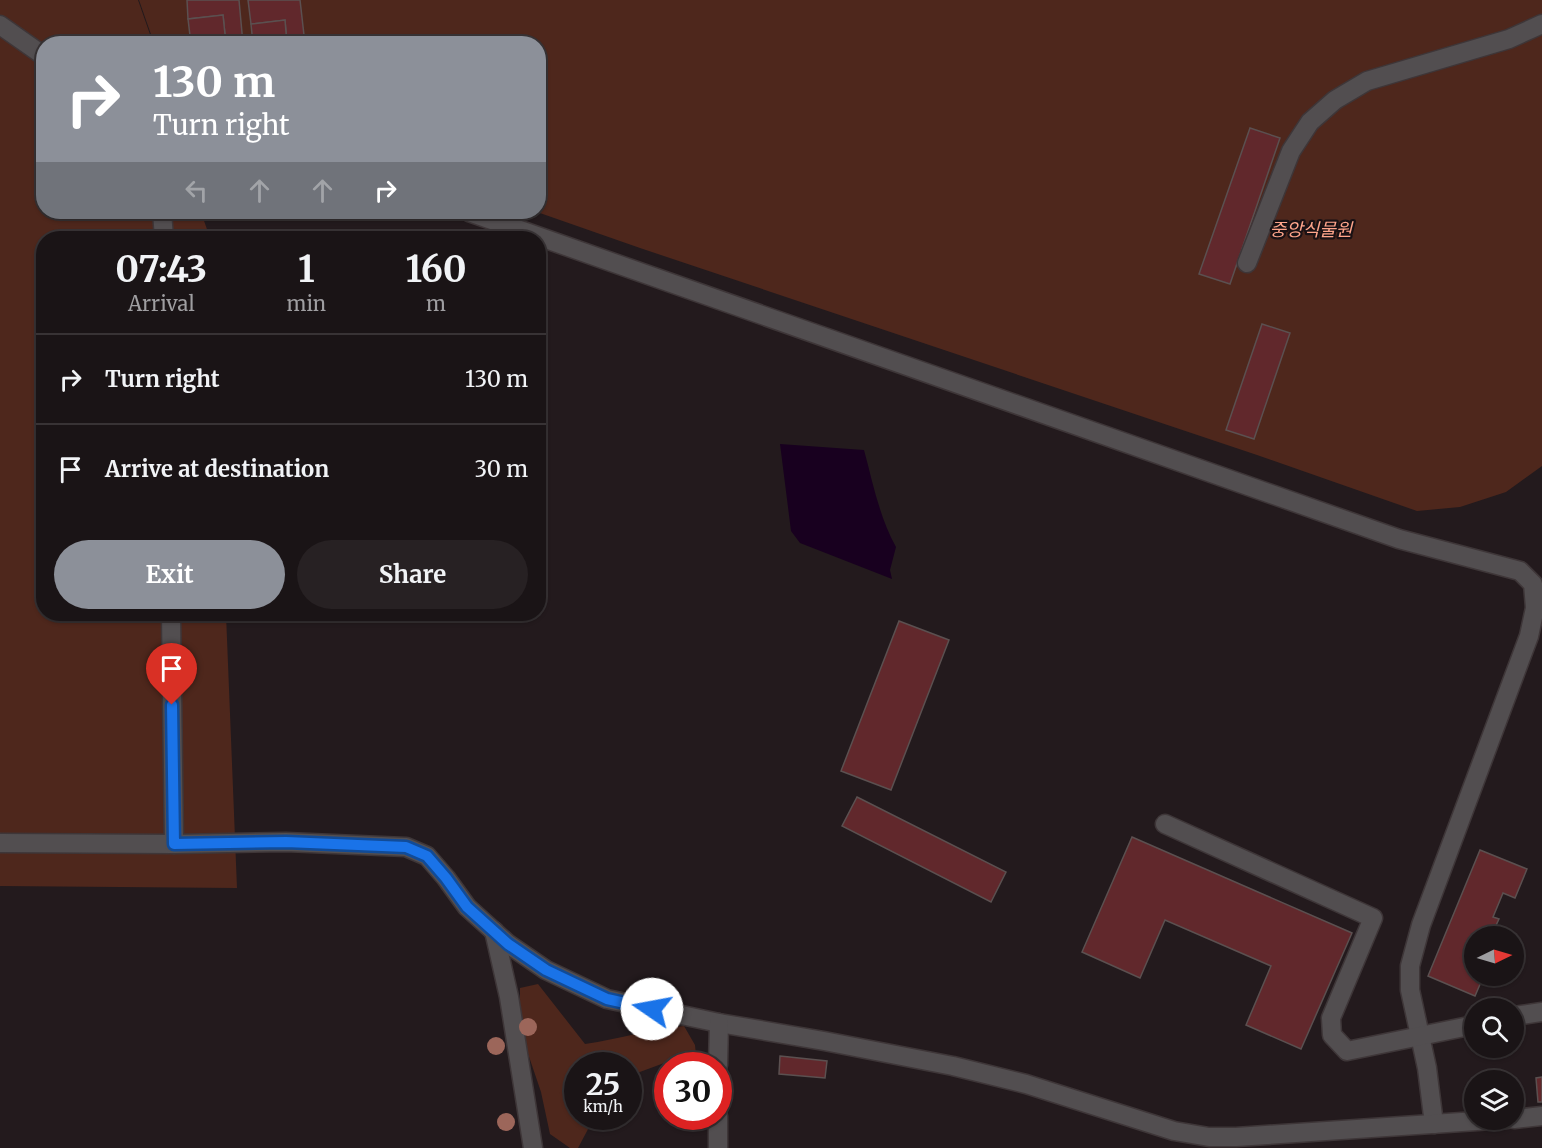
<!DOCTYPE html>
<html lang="en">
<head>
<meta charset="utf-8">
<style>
  body { margin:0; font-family:Merriweather,"Noto Sans KR",serif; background:#272123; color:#f1f3f6; height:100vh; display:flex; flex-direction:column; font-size:22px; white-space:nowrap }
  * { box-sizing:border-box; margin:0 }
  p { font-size:20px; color:#9f9ea1 }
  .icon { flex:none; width:33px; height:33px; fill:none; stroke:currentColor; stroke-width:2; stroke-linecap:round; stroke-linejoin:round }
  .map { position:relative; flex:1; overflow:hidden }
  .sheet { position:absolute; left:36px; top:231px; width:510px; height:390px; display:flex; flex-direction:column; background:#1a1416; border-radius:24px; box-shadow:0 2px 4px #0004,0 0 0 2px #383335 }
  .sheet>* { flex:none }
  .guide { position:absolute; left:36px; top:36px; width:510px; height:183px; border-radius:24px; box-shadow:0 2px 4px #0004,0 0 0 2px #383335; background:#8c9099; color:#fff; overflow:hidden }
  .needle { width:39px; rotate:85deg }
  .fabs { position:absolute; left:1464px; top:926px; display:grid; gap:12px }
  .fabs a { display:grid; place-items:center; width:60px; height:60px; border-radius:50%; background:#1a1416; box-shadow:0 2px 4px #0004,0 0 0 2px #383335; font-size:30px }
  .speed { position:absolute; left:564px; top:1052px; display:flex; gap:12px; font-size:30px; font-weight:700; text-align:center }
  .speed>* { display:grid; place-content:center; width:78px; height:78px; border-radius:50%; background:#1a1416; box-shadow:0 2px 4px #0004,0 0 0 2px #383335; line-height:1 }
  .speed small { font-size:15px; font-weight:400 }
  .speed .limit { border:9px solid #d22; background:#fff; color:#111 }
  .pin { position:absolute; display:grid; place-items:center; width:51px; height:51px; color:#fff; margin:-62px -26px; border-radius:50% 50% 50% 0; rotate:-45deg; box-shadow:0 0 6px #0007 }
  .pin .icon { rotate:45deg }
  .me { position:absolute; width:66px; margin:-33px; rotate:282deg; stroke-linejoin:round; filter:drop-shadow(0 0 4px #0008) }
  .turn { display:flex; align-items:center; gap:21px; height:126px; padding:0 18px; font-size:27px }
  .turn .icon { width:78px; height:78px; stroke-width:2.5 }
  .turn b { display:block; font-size:42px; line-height:51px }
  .lanes { display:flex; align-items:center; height:57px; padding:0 18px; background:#0003; justify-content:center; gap:30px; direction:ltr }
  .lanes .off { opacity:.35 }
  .eta { display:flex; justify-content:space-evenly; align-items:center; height:102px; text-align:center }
  .eta b { font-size:36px; font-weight:700; line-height:42px }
  .cta { display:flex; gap:12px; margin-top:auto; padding:12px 18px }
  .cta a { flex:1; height:69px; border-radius:36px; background:#8c9099; color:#fff; font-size:24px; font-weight:700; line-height:69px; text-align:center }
  .cta a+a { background:#272123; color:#f1f3f6 }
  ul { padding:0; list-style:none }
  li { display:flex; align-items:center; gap:18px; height:90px; padding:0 18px; border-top:2px solid #383335 }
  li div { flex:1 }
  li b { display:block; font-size:22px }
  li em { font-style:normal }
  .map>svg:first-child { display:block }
  .green { fill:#4e271c }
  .water { fill:#18001f }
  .building { fill:#61282c; stroke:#5b5050; stroke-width:1.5 }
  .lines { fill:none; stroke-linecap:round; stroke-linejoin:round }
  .minor-casing { stroke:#3e3638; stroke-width:21 }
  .minor { stroke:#524e50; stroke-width:18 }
  .tree { fill:#9c665a }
  .route-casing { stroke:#114b97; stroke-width:15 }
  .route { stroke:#1a73e8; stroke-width:10 }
  .labels { text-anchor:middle; stroke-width:4.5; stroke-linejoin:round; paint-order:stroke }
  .park-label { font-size:18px; font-style:italic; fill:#ffa58b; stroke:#191114 }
</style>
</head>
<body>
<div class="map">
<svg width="1542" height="1148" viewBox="0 0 1542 1148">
  <rect width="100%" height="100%" fill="#231a1d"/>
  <g class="green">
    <path d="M0,0H138L153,43L44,44V212H201L210,238H44V614H226L237,888L0,886Z"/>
    <path d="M139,0H1542V466L1506,492L1460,507L1417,511L1257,455L640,248L537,212H538V44L154,43Z"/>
    <path d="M538,984L585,1044C619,1039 650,1029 684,1026L695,1045L697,1065H676L675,1059L629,1076L628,1065H578V1116H595L578,1148H570L550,1134L541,1092L520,1030V988Z"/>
  </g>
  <path class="water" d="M780,444L864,450C873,483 879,516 896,547L890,570L892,579L800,543L791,531Z"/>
  <g class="building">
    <path d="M187,0H239L243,44H226L223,15L188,19Z"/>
    <path d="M248,0H300L305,44H287L285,20L251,24Z"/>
    <path d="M223,15L226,44H191L188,19Z"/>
    <path d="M285,20L287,44H253L251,24Z"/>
    <path d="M1250,128L1280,138L1230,284L1199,274Z"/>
    <path d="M1262,324L1290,333L1254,439L1226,430Z"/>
    <path d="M899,621L949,640L891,790L841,771Z"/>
    <path d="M857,797L1006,872L991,902L842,826Z"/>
    <path d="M1132,837L1352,933L1301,1049L1246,1025L1271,966L1165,920L1140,978L1082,952Z"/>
    <path d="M1480,850L1527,869L1515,898L1503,893L1493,917L1499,919L1491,936H1474V975H1484L1475,996L1428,976Z"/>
    <path d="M780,1056L827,1061L825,1078L779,1074Z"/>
    <path d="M1542,1077V1102H1538L1536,1078Z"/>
  </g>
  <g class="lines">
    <defs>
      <g id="minor">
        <path d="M0,25L44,56"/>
        <path d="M162,212L164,238"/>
        <path d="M469,212L1399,539L1520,571L1533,584L1535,608L1529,636L1421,925L1410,966V990L1427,1068L1434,1124"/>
        <path d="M1247,263L1291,151L1310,122L1335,100L1367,81L1509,39L1542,24"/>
        <path d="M1165,824L1373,918L1331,1018L1332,1035L1347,1051L1474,1025"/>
        <path d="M0,843L174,844L171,614"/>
        <path d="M174,844L286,842L406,847L427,856L446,878L467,907L508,944L546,970L607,999L719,1023L824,1041L953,1066L1026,1084L1174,1131L1209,1137H1236L1507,1119"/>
        <path d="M494,931L509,997L533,1148"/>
        <path d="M1514,1016L1542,1012"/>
        <path d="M718,1065L719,1023"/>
        <path d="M1514,1119L1542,1116"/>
        <path d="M718,1148V1116"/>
      </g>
    </defs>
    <use href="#minor" class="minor-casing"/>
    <use href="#minor" class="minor"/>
  </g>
  <g class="tree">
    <circle cx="528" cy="1027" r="9"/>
    <circle cx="496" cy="1046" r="9"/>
    <circle cx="506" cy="1122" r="9"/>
  </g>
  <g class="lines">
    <defs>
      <path id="route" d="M172,705L174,844L286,842L406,847L427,856L446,878L467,907L508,944L546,970L607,999L652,1009"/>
    </defs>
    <use href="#route" class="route-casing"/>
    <use href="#route" class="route"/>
  </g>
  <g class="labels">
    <g class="park-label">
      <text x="1311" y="236">중앙식물원</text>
    </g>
  </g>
</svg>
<div class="fabs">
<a><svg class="needle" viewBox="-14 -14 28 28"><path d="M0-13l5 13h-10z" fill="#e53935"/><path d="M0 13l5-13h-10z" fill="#9f9ea1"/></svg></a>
<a><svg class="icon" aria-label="search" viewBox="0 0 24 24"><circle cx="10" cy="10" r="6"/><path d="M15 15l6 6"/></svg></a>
<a><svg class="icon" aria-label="layers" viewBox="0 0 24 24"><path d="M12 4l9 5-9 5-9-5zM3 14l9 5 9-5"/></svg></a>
</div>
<div class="speed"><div>25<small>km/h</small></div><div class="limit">30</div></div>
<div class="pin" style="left:172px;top:705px;background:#d93025"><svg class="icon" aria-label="arrive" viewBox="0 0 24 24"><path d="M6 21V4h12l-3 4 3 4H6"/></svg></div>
<svg class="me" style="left:652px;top:1009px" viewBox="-20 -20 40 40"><circle r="19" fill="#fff"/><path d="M0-13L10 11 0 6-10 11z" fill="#1a73e8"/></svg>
<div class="guide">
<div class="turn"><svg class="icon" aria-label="right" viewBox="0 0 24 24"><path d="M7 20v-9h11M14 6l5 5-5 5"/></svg><div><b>130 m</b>Turn right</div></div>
<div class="lanes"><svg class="icon off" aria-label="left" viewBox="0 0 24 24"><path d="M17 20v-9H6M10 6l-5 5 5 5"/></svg><svg class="icon off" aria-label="ahead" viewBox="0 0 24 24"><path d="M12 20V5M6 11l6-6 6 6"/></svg><svg class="icon off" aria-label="ahead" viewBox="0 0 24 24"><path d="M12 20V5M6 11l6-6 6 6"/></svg><svg class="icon" aria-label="right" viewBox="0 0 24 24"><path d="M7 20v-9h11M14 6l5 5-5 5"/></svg></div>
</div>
<section class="sheet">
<div class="eta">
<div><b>07:43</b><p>Arrival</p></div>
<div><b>1</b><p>min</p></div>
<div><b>160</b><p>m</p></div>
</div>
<ul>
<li><svg class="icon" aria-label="right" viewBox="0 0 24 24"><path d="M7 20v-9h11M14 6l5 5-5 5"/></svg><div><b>Turn right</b></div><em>130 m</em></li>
<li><svg class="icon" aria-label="arrive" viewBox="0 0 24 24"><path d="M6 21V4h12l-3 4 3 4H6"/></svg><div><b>Arrive at destination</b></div><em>30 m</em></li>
</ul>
<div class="cta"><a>Exit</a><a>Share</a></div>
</section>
</div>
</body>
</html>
